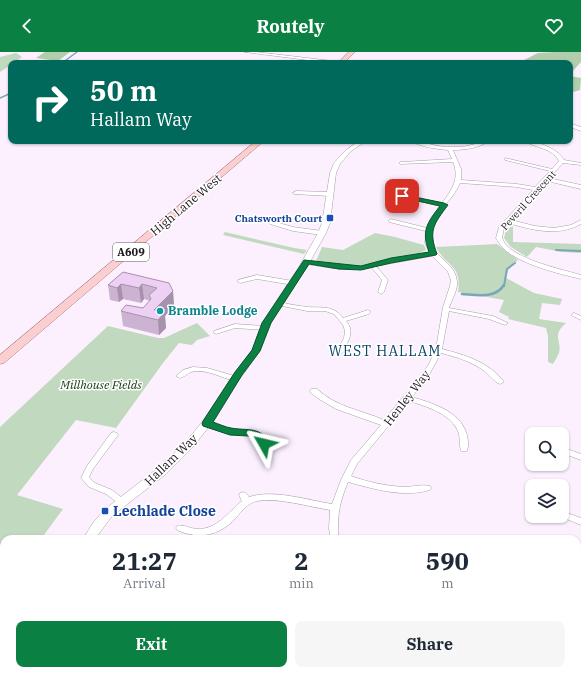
<!DOCTYPE html>
<html lang="en">
<head>
<meta charset="utf-8">
<style>
  body { margin:0; font-family:"IBM Plex Serif",serif; background:#f6f6f7; color:#1f2937; height:100vh; display:flex; flex-direction:column; font-size:15px; white-space:nowrap }
  * { box-sizing:border-box; margin:0 }
  p { font-size:13px; color:#747a83 }
  .icon { flex:none; width:22px; height:22px; fill:none; stroke:currentColor; stroke-width:2; stroke-linecap:round; stroke-linejoin:round }
  .map { position:relative; flex:1; overflow:hidden }
  .panel { position:absolute; left:0px; top:483px; width:581px; height:140px; display:flex; flex-direction:column; background:#fff; border-radius:12px 12px 0 0; box-shadow:0 1px 3px #0004 }
  .panel>* { flex:none }
  .hud { position:absolute; left:8px; top:8px; width:565px; height:84px; border-radius:8px; box-shadow:0 1px 3px #0004; background:#00695c; color:#fff; overflow:hidden }
  .controls { position:absolute; left:525px; top:375px; display:grid; gap:8px }
  .controls a { display:grid; place-items:center; width:44px; height:44px; border-radius:8px; background:#fff; box-shadow:0 1px 3px #0004; font-size:20px }
  .pin { position:absolute; display:grid; place-items:center; width:34px; height:34px; color:#fff; margin:-17px; border-radius:8px; box-shadow:0 2px 6px #0006 }
  .me { position:absolute; width:44px; margin:-22px; rotate:307deg; stroke-linejoin:round; filter:drop-shadow(0 0 3px #0008) }
  .turn { display:flex; align-items:center; gap:14px; height:84px; padding:0 16px; font-size:18px }
  .turn .icon { width:52px; height:52px; stroke-width:2.5 }
  .turn b { display:block; font-size:28px; line-height:34px }
  .eta { display:flex; justify-content:space-evenly; align-items:center; height:68px; text-align:center }
  .eta b { font-size:24px; font-weight:800; line-height:28px }
  .primary-button { display:flex; gap:8px; margin-top:auto; padding:8px 16px }
  .primary-button a { flex:1; height:46px; border-radius:8px; background:#0b8043; color:#fff; font-size:16px; font-weight:800; line-height:46px; text-align:center }
  .primary-button a+a { background:#f6f6f7; color:#1f2937 }
  header { display:flex; justify-content:space-between; align-items:center; height:52px; padding:0 16px; background:#0b8043; color:#fff; font-size:18px; font-weight:800 }
  .map>svg:first-child { display:block }
  .green { fill:#c1d9be }
  .forest { fill:#b0ceac }
  .lines { fill:none; stroke-linecap:round; stroke-linejoin:round }
  .stream-far2 { stroke:#7aa5bb; stroke-width:1.5 }
  .stream-far1 { stroke:#7aa5bb; stroke-width:2 }
  .stream { stroke:#7aa5bb; stroke-width:2.5 }
  .minor-casing { stroke:#a99eab; stroke-width:1 }
  .tertiary-casing { stroke:#a99eab; stroke-width:1 }
  .primary-casing { stroke:#ab7a7c; stroke-width:1 }
  .minor { fill:#fff; fill-rule:evenodd }
  .tertiary { fill:#fff; fill-rule:evenodd }
  .primary { fill:#fbcfcf; fill-rule:evenodd }
  .wall { fill:#ccb3d1 }
  .shaded-wall { fill:#a692aa }
  .building { fill:#edd0f3; stroke:#a692aa }
  .route { fill:#0b8043; stroke:#07532c }
  .transit-dot { fill:#1a4fb4; stroke:#fff; stroke-width:1.5 }
  .culture-dot { fill:#0f9aa8; stroke:#fff; stroke-width:1.5 }
  .labels { text-anchor:middle; stroke-width:3; stroke-linejoin:round; paint-order:stroke }
  .far-street-label { font-size:10px; fill:#1d181d; stroke:#fff }
  .far-transit-label { font-size:10px; font-weight:bold; fill:#164399; stroke:#fff; text-anchor:end }
  .shield { fill:#fff; stroke:#615d61; stroke-width:1 }
  .shield-label { font-size:11px; font-weight:bold; fill:#1d181d }
  .street-label { font-size:12px; fill:#1d181d; stroke:#fff }
  .culture-label { font-size:12px; font-weight:bold; fill:#0d838f; stroke:#fff; text-anchor:start }
  .park-label { font-size:12px; font-style:italic; fill:#0c3708; stroke:#fff }
  .quarter-label { font-size:14px; letter-spacing:1px; fill:#0c4567; stroke:#fff }
  .near-transit-label { font-size:14px; font-weight:bold; fill:#164399; stroke:#fff; text-anchor:start }
</style>
</head>
<body>
<header><svg class="icon" aria-label="back" viewBox="0 0 24 24"><path d="M15 5l-7 7 7 7"/></svg>Routely<svg class="icon" aria-label="heart" viewBox="0 0 24 24"><path d="M12 20l-8-8c-3-5 5-10 8-4 3-6 11-1 8 4z"/></svg></header>
<div class="map">
<svg width="581" height="623" viewBox="0 0 581 623">
  <rect width="100%" height="100%" fill="#fcf0ff"/>
  <g class="green">
    <path d="M16,1L22,5L14,11H11V13L0,20V5Z"/>
    <path d="M513,174V190L581,192V201L562,200L536,195L527,205L511,195L504,186L506,178Z"/>
    <path d="M225,180L294,196L307,198L304,202L223,183Z"/>
    <path d="M375,181L395,185L424,193L426,198L420,201L391,206L361,214H348L316,209L322,195L343,198Z"/>
    <path d="M497,192L518,208L508,218L506,226L534,241L562,247L560,253L542,251L539,267L566,271C551,284 562,288 559,301C557,305 555,309 553,312L548,310V284L546,276L508,267L509,265L499,260L504,248L458,240C462,212 447,216 436,195Z"/>
    <path d="M197,271L210,284L197,288L192,293L179,291L163,311L116,376L76,368L17,443L63,457L41,487H4V537L0,543V375L108,274L158,286H164Z"/>
  </g>
  <g class="forest">
    <path d="M45,0H70L58,9L36,6Z"/>
    <path d="M554,0H581V10L570,22V11H518L538,1Z"/>
    <path d="M570,24L581,26L580,38L570,41Z"/>
  </g>
  <g class="lines">
    <g class="stream-far2">
      <path d="M62,11L77,0"/>
      <path d="M0,46L11,41"/>
    </g>
    <g class="stream-far1">
      <path d="M556,198L581,199"/>
      <path d="M504,234L507,217L515,211"/>
    </g>
    <path class="stream" d="M462,242C477,243 495,247 504,233"/>
    <defs>
      <g id="minor">
        <path d="M245,0H256L341,10L343,11H331Z"/>
        <path d="M411,89C424,89 437,96 452,95C458,95 465,95 471,93C477,92 482,89 489,89C479,96 465,98 453,98L461,117V128L517,132L535,135L550,119L505,108V106L552,117L559,109C553,96 535,96 524,89C536,89 558,96 564,108L581,111V113L563,111L549,126L581,133V137L547,129L511,168L535,174L554,176L571,173L581,168V172C558,185 532,178 508,171L504,176L502,186C503,188 505,192 507,194C523,209 560,217 581,223V227C557,221 521,213 503,196C500,193 498,189 496,186L499,175L533,138L517,135L460,131C453,149 433,161 431,181C428,206 455,208 457,229C458,238 452,247 449,256L493,264L508,271L505,273L489,267L449,259L442,297C465,303 489,310 504,330L500,332C494,330 489,322 483,318C470,309 456,305 441,301L429,323L412,345C432,351 459,359 466,380C468,386 469,393 467,399H461C459,392 461,385 457,377C449,361 425,354 409,349L357,412L351,424C368,430 386,434 404,435C412,435 422,432 430,434L431,436L430,438C403,446 374,437 348,430C340,449 336,466 339,487H331L329,477L330,458C310,455 277,445 257,449C248,451 241,459 236,466C219,484 199,488 177,478L176,476L177,474C183,472 191,477 198,477C218,477 228,460 242,449L239,443L240,441C245,439 246,441 249,445C273,437 307,448 332,452L341,428L351,408L381,373L336,357L319,347L311,341L310,339L311,337H317C336,355 361,358 384,368L420,325L429,312L436,297L443,255L450,234L451,228L448,220L432,204L376,214L388,228L384,240L381,242L378,240L382,228L371,215C349,221 328,215 306,212L303,210L306,208L347,214H361L391,207L430,201L425,191L426,179L389,170L388,169L391,167L427,176L431,166L440,154L400,145L394,140L392,133L397,132L399,139L404,143L442,151C452,138 460,126 453,110L400,112V110H402L452,107L448,98C436,97 421,95 411,89Z"/>
        <path d="M296,139L330,140L333,142L330,144L294,142L293,141Z"/>
        <path d="M272,169L293,175L322,179L325,181L322,183L293,179L270,172V170Z"/>
        <path d="M257,223L293,229L296,231L293,233L257,227L240,231L237,229L238,228Z"/>
        <path d="M279,250C288,252 298,254 308,255C323,256 333,253 343,266L368,258L371,260L369,262L346,269C354,278 350,286 345,296C343,300 343,301 339,303L336,301L344,286L345,279L343,273L334,262L325,259H307L277,253L276,252L277,251Z"/>
        <path d="M574,261L581,264V268L571,263L572,262Z"/>
        <path d="M235,272L264,274L267,276L264,278L235,276L216,282L213,280L214,279Z"/>
        <path d="M193,315L207,316L238,325L239,327L235,329C221,326 206,316 191,320C187,322 184,325 180,326L176,324L183,318Z"/>
        <path d="M207,369C214,371 221,374 228,376C243,379 259,376 268,390L266,403H260L259,401L260,390C252,380 238,383 226,381C219,379 212,376 204,374L203,372L204,370Z"/>
        <path d="M114,380L117,381L118,383L93,417L89,425L95,431L112,438L125,448L126,450L125,452L122,453L119,452L106,442L89,435L81,426L87,414L111,381Z"/>
        <path d="M562,395L581,402V408L562,401Z"/>
        <path d="M562,459L581,466V473L559,464H562Z"/>
        <path d="M577,543L581,545V555L577,553Z"/>
        <path d="M457,619H469L467,623H455Z"/>
      </g>
      <g id="tertiary">
        <path d="M570,71L581,75V79L570,75Z"/>
        <path d="M359,89H366L350,100L340,112L336,121L330,171L326,181L307,215L270,271L260,299L239,328L215,367L192,396L166,422L112,464L95,487H83L93,471L104,458L158,416L184,392L208,363L232,325L252,299L262,271L299,215L318,181L322,171L330,121L334,111L346,98Z"/>
        <path d="M581,532V543L577,544V533Z"/>
        <path d="M184,619H226L224,623H186Z"/>
      </g>
      <g id="primary">
        <path d="M349,0H355L344,11H338Z"/>
        <path d="M256,89H264L4,311L0,312V303Z"/>
      </g>
    </defs>
    <use href="#minor" class="minor-casing"/>
    <use href="#tertiary" class="tertiary-casing"/>
    <use href="#primary" class="primary-casing"/>
    <use href="#minor" class="minor"/>
    <use href="#tertiary" class="tertiary"/>
    <use href="#primary" class="primary"/>
  </g>
  <path class="wall" d="M123,220L173,239L174,254L165,264L166,276L159,283L123,274L121,259L143,256L150,249L144,247L141,251L123,247L119,250L110,248L108,233Z"/>
  <g class="shaded-wall">
    <path d="M121,232L123,247L119,250L117,236Z"/>
    <path d="M142,232L144,247L141,251L139,236Z"/>
    <path d="M173,239L174,254L165,264L166,276L159,283L158,268L154,258Z"/>
  </g>
  <path class="building" d="M123,220L169,231L173,239L154,258L165,260L158,268L121,259L126,253L143,256L151,247L149,243L157,236L142,232L139,236L121,232L117,236L108,233Z"/>
  <path class="route" d="M400,142L444,151L448,153C434,172 428,178 437,202L436,203L391,211L361,218L339,217L309,212L271,271L260,299L242,323L213,370C219,372 225,375 231,376C248,379 261,374 270,392L268,395H261L258,388L254,386L248,384L230,383L203,374L202,372L203,369L235,320L252,298L262,271L304,208L361,214L391,206L429,200C421,179 427,171 440,154L400,145Z"/>
  <g class="transit-dot">
    <rect x="326" y="162" width="8" height="8" rx="2"/>
    <rect x="101" y="455" width="8" height="8" rx="2"/>
  </g>
  <circle class="culture-dot" cx="160" cy="259" r="4"/>
  <g class="labels">
    <g class="far-street-label">
      <text transform="translate(528 148) rotate(-48)" y="4">Peveril Crescent</text>
    </g>
    <g class="far-transit-label">
      <text x="322" y="170">Chatsworth Court</text>
    </g>
    <rect class="shield" x="113" y="191" width="36" height="18" rx="3"/>
    <g class="shield-label">
      <text x="131" y="204">A609</text>
    </g>
    <g class="street-label">
      <text transform="translate(186 153) rotate(-40)" y="4">High Lane West</text>
      <text transform="translate(407 346) rotate(-52)" y="4">Henley Way</text>
      <text transform="translate(171 408) rotate(-44)" y="4">Hallam Way</text>
    </g>
    <g class="culture-label">
      <text x="168" y="263">Bramble Lodge</text>
    </g>
    <g class="park-label">
      <text x="101" y="337">Millhouse Fields</text>
    </g>
    <g class="quarter-label">
      <text x="385" y="304">WEST HALLAM</text>
    </g>
    <g class="near-transit-label">
      <text x="113" y="464">Lechlade Close</text>
    </g>
  </g>
</svg>
<div class="controls">
<a><svg class="icon" aria-label="search" viewBox="0 0 24 24"><circle cx="10" cy="10" r="6"/><path d="M15 15l6 6"/></svg></a>
<a><svg class="icon" aria-label="layers" viewBox="0 0 24 24"><path d="M12 4l9 5-9 5-9-5zM3 14l9 5 9-5"/></svg></a>
</div>
<div class="pin" style="left:402px;top:144px;background:#d93025"><svg class="icon" aria-label="arrive" viewBox="0 0 24 24"><path d="M6 21V4h12l-3 4 3 4H6"/></svg></div>
<svg class="me" style="left:264px;top:392px" viewBox="-20 -20 40 40"><path d="M0-17L14 15 0 8-14 15z" fill="#0b8043" stroke="#fff" stroke-width="4"/></svg>
<div class="hud">
<div class="turn"><svg class="icon" aria-label="right" viewBox="0 0 24 24"><path d="M7 20v-9h11M14 6l5 5-5 5"/></svg><div><b>50 m</b>Hallam Way</div></div>
</div>
<section class="panel">
<div class="eta">
<div><b>21:27</b><p>Arrival</p></div>
<div><b>2</b><p>min</p></div>
<div><b>590</b><p>m</p></div>
</div>
<div class="primary-button"><a>Exit</a><a>Share</a></div>
</section>
</div>
</body>
</html>
